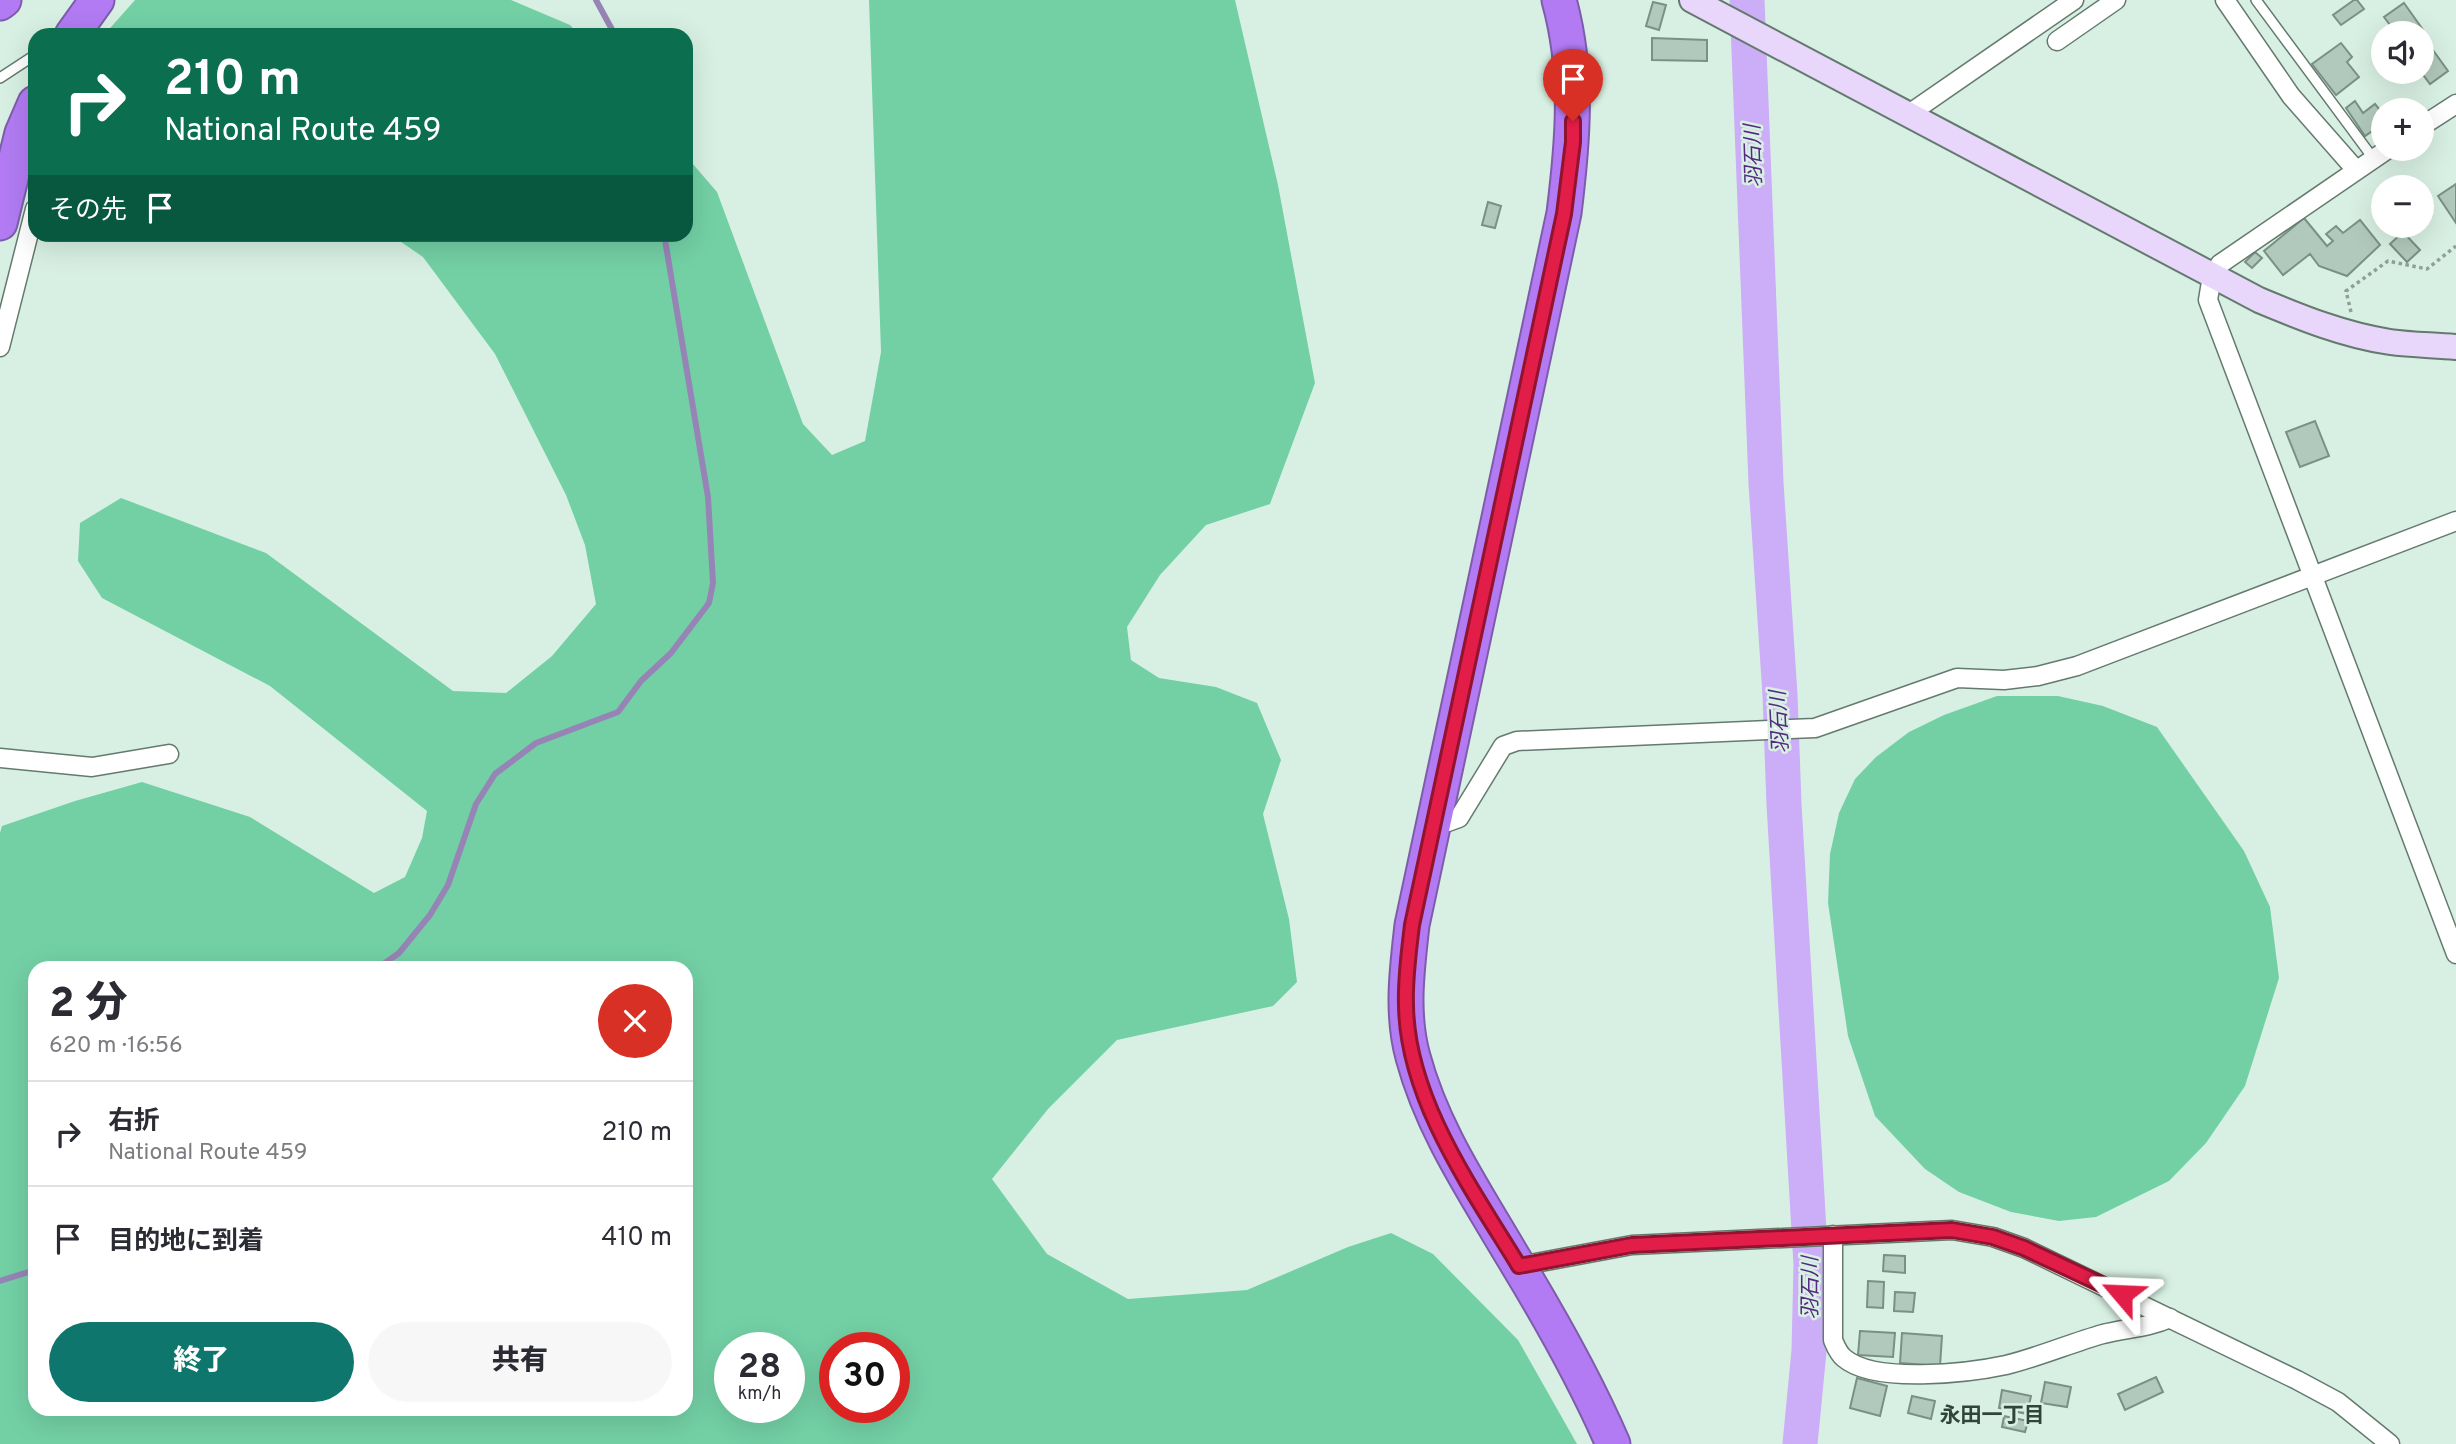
<!DOCTYPE html>
<html lang="ja">
<head>
<meta charset="utf-8">
<style>
  body { margin:0; font-family:Overpass,"Noto Sans JP",sans-serif; background:#f7f7f7; color:#2b2b33; height:100vh; display:flex; flex-direction:column; font-size:26px; white-space:nowrap }
  * { box-sizing:border-box; margin:0 }
  p { font-size:23px; color:#7c7c81 }
  .icon { flex:none; width:38px; height:38px; fill:none; stroke:currentColor; stroke-width:2; stroke-linecap:round; stroke-linejoin:round }
  .map { position:relative; flex:1; overflow:hidden }
  .side { position:absolute; left:28px; top:961px; width:665px; height:455px; display:flex; flex-direction:column; background:#fff; border-radius:21px; box-shadow:0 7px 28px #0002 }
  .side>* { flex:none }
  .top-card { position:absolute; left:28px; top:28px; width:665px; height:214px; border-radius:21px; box-shadow:0 7px 28px #0002; background:#0b6e4f; color:#fff; overflow:hidden }
  .fabs { position:absolute; left:2371px; top:21px; display:grid; gap:14px }
  .fabs a { display:grid; place-items:center; width:63px; height:63px; border-radius:50%; background:#fff; box-shadow:0 7px 28px #0002; font-size:35px }
  .speed { position:absolute; left:714px; top:1332px; display:flex; gap:14px; font-size:35px; font-weight:700; text-align:center }
  .speed>* { display:grid; place-content:center; width:91px; height:91px; border-radius:50%; background:#fff; box-shadow:0 7px 28px #0002; line-height:1 }
  .speed small { font-size:18px; font-weight:400 }
  .speed .limit { border:10px solid #d22; background:#fff; color:#111 }
  .pin { position:absolute; display:grid; place-items:center; width:60px; height:60px; color:#fff; margin:-72px -30px; border-radius:50% 50% 50% 0; rotate:-45deg; box-shadow:0 0 7px #0007 }
  .pin .icon { rotate:45deg }
  .me { position:absolute; width:77px; margin:-38px; rotate:296deg; stroke-linejoin:round; filter:drop-shadow(0 0 5px #0008) }
  .turn { display:flex; align-items:center; gap:24px; height:147px; padding:0 21px; font-size:32px }
  .turn .icon { width:91px; height:91px; stroke-width:2.5 }
  .turn b { display:block; font-size:49px; line-height:60px }
  .then { display:flex; align-items:center; height:66px; padding:0 21px; background:#0003; gap:14px; font-size:26px }
  .round { display:grid; place-items:center; flex:none; width:74px; height:74px; border-radius:37px; background:#f7f7f7 }
  .overview { display:flex; align-items:center; justify-content:space-between; height:119px; padding:0 21px }
  h1 { font-size:42px; font-weight:800; line-height:52px }
  .cta { display:flex; gap:14px; margin-top:auto; padding:14px 21px }
  .cta a { flex:1; height:80px; border-radius:42px; background:#0f766e; color:#fff; font-size:28px; font-weight:800; line-height:80px; text-align:center }
  .cta a+a { background:#f7f7f7; color:#2b2b33 }
  ul { padding:0; list-style:none }
  li { display:flex; align-items:center; gap:21px; height:105px; padding:0 21px; border-top:2px solid #e1e1e2 }
  li div { flex:1 }
  li b { display:block; font-size:26px }
  li em { font-style:normal }
  .map>svg:first-child { display:block }
  .forest { fill:#73d0a5; fill-rule:evenodd }
  .lines { fill:none; stroke-linecap:round; stroke-linejoin:round }
  .stream { stroke:#9784b6; stroke-width:6 }
  .river { stroke:#ccadf7; stroke-width:35 }
  .building { fill:#b1c9bc; stroke:#799084; stroke-width:2 }
  .lane-casing { stroke:#647a6e; stroke-width:12 }
  .street-casing { stroke:#647a6e; stroke-width:21 }
  .secondary-casing { stroke:#647a6e; stroke-width:28 }
  .highway-casing { stroke:#7d5da9; stroke-width:37 }
  .path { stroke:#8ea097; stroke-width:3.5; stroke-dasharray:3.5 3.5; stroke-linecap:butt }
  .lane { stroke:#fff; stroke-width:9 }
  .street { stroke:#fff; stroke-width:18 }
  .secondary { stroke:#e8d7fb; stroke-width:24 }
  .highway { stroke:#b27bf3; stroke-width:33 }
  .route-casing { stroke:#92132f; stroke-width:18 }
  .route { stroke:#e11d48; stroke-width:12 }
  .labels { text-anchor:middle; stroke-width:5; stroke-linejoin:round; paint-order:stroke }
  .water-label { font-size:21px; font-style:italic; fill:#552b80; stroke:#d8f0e3 }
  .neighbourhood-label { font-size:21px; font-weight:bold; fill:#30443a; stroke:#d8f0e3 }
</style>
</head>
<body>
<div class="map">
<svg width="2456" height="1444" viewBox="0 0 2456 1444">
  <rect width="100%" height="100%" fill="#d8f0e3"/>
  <g class="forest">
    <path d="M135,0H511L570,25L579,35H104Z"/>
    <path d="M869,0H1235L1278,185L1315,383L1270,504L1206,525L1160,575L1127,627L1131,660L1159,678L1216,687L1257,703L1281,760L1263,814L1289,919L1297,982L1273,1006L1117,1040L1048,1109L992,1179L1047,1254L1128,1299L1247,1290L1348,1247L1391,1233L1433,1254L1518,1340L1577,1444H0V833L2,826L75,801L142,782L250,817L374,893L405,877L422,838L427,811L270,686L102,598L78,561L80,523L121,498L266,553L453,691L506,693L552,656L596,604L585,545L566,495L495,354L423,257L391,235L686,234V156L717,192L803,424L832,455L865,441L881,352ZM35,968H686V1409H35ZM730,1348H789V1407H730ZM835,1348H894V1407H835Z"/>
    <path d="M1997,696H2058L2103,706L2157,727L2244,851L2270,907L2279,978L2245,1086L2206,1143L2169,1181L2096,1217L2059,1221L2011,1212L1959,1192L1925,1169L1875,1116L1848,1036L1828,903L1830,854L1839,813L1855,779L1876,757L1909,732L1944,715Z"/>
  </g>
  <g class="lines">
    <g class="stream">
      <path d="M596,0L615,35"/>
      <path d="M378,968L399,953L430,915L448,885L476,804L495,774L536,743L618,712L641,681L671,653L709,603L713,583L708,497L664,234"/>
      <path d="M0,1281L35,1270"/>
    </g>
    <path class="river" d="M1747,0L1766,483L1780,695L1784,804L1811,1265L1809,1351L1800,1444"/>
  </g>
  <g class="building">
    <path d="M2354,0H2357L2364,9L2341,25L2333,15Z"/>
    <path d="M1653,2L1666,5L1659,30L1646,26Z"/>
    <path d="M2404,3L2426,34L2422,37V33H2396L2384,17Z"/>
    <path d="M1652,38L1707,40V61L1652,60Z"/>
    <path d="M2341,43L2352,57L2347,62L2359,77L2336,95L2312,64Z"/>
    <path d="M2430,46L2448,71L2430,84L2421,72L2422,52Z"/>
    <path d="M2355,101L2363,113L2375,104L2384,115V123L2365,136L2346,108Z"/>
    <path d="M2456,184V223L2438,196Z"/>
    <path d="M1488,202L1501,206L1495,228L1482,225Z"/>
    <path d="M2304,218L2327,246L2333,241L2326,234L2336,226L2343,233L2360,220L2380,245L2347,276L2319,266L2310,254L2283,275L2264,251Z"/>
    <path d="M2403,232L2420,250L2407,262L2390,244Z"/>
    <path d="M2255,252L2262,258L2252,268L2245,262Z"/>
    <path d="M2315,421L2329,456L2300,467L2286,432Z"/>
    <path d="M1884,1255L1905,1256V1273L1883,1271Z"/>
    <path d="M1868,1281L1884,1282L1883,1308L1867,1307Z"/>
    <path d="M1895,1292L1915,1293L1913,1312L1894,1311Z"/>
    <path d="M1860,1331L1895,1333L1893,1357L1858,1355Z"/>
    <path d="M1902,1333L1942,1336L1940,1366L1900,1363Z"/>
    <path d="M2156,1377L2163,1392L2125,1410L2118,1394Z"/>
    <path d="M1857,1378L1887,1386L1880,1416L1850,1408Z"/>
    <path d="M2045,1382L2071,1387L2067,1407L2041,1403Z"/>
    <path d="M2002,1390L2031,1396L2027,1414L1999,1408Z"/>
    <path d="M1912,1396L1935,1401L1931,1419L1908,1413Z"/>
    <path d="M2004,1416L2028,1421L2025,1432L2002,1427Z"/>
  </g>
  <g class="lines">
    <defs>
      <g id="lane">
        <path d="M2256,0L2373,158"/>
        <path d="M0,78L35,55"/>
      </g>
      <g id="street">
        <path d="M2225,0L2291,96L2356,170"/>
        <path d="M2057,41L2116,0"/>
        <path d="M1909,114L2074,0"/>
        <path d="M2422,126L2456,104"/>
        <path d="M2388,149L2220,264L2212,276L2208,300L2456,954"/>
        <path d="M0,347L35,209"/>
        <path d="M0,758L92,767L169,754"/>
        <path d="M1434,822H1448L1459,818L1503,746L1517,741L1815,728L1957,678L2004,680L2038,676L2077,666L2456,521"/>
        <path d="M1833,1235V1340C1836,1347 1838,1353 1844,1358C1874,1384 1969,1373 2006,1365C2039,1357 2071,1343 2103,1334C2127,1328 2148,1328 2170,1318"/>
        <path d="M1519,1266L1632,1245L1952,1230L1993,1237L2024,1248L2297,1380L2338,1402L2390,1444"/>
      </g>
      <path id="secondary" d="M1692,0L2259,300C2302,318 2344,335 2390,342C2412,345 2434,345 2456,347"/>
      <g id="highway">
        <path d="M1559,0C1579,72 1573,141 1564,213L1412,925C1407,969 1401,1014 1413,1057C1432,1128 1473,1189 1510,1252C1548,1314 1584,1377 1613,1444"/>
        <path d="M0,3L4,0"/>
        <path d="M72,35L97,0"/>
        <path d="M0,223L22,133L35,103"/>
      </g>
    </defs>
    <use href="#lane" class="lane-casing"/>
    <use href="#street" class="street-casing"/>
    <use href="#secondary" class="secondary-casing"/>
    <use href="#highway" class="highway-casing"/>
    <path class="path" d="M2351,312L2346,291L2388,261L2427,269L2456,246"/>
    <use href="#lane" class="lane"/>
    <use href="#street" class="street"/>
    <use href="#secondary" class="secondary"/>
    <use href="#highway" class="highway"/>
  </g>
  <g class="lines">
    <defs>
      <path id="route" d="M1573,121V142L1564,214L1412,925C1409,951 1405,978 1406,1005C1407,1099 1472,1189 1519,1266L1632,1245L1952,1230L1993,1237L2024,1248L2122,1294"/>
    </defs>
    <use href="#route" class="route-casing"/>
    <use href="#route" class="route"/>
  </g>
  <g class="labels">
    <g class="water-label">
      <text transform="translate(1753 156) rotate(-92)" y="7">羽石川</text>
      <text transform="translate(1779 722) rotate(-93)" y="7">羽石川</text>
      <text transform="translate(1810 1288) rotate(-90)" y="7">羽石川</text>
    </g>
    <g class="neighbourhood-label">
      <text x="1992" y="1422">永田一丁目</text>
    </g>
  </g>
</svg>
<div class="fabs">
<a><svg class="icon" aria-label="sound" viewBox="0 0 24 24"><path d="M4 9h4l5-4v14l-5-4H4zM17 9q2 3 0 6"/></svg></a>
<a>+</a>
<a>−</a>
</div>
<div class="speed"><div>28<small>km/h</small></div><div class="limit">30</div></div>
<div class="pin" style="left:1573px;top:121px;background:#d93025"><svg class="icon" aria-label="arrive" viewBox="0 0 24 24"><path d="M6 21V4h12l-3 4 3 4H6"/></svg></div>
<svg class="me" style="left:2122px;top:1294px" viewBox="-20 -20 40 40"><path d="M0-17L14 15 0 8-14 15z" fill="#e11d48" stroke="#fff" stroke-width="4"/></svg>
<div class="top-card">
<div class="turn"><svg class="icon" aria-label="right" viewBox="0 0 24 24"><path d="M7 20v-9h11M14 6l5 5-5 5"/></svg><div><b>210 m</b>National Route 459</div></div>
<div class="then">その先<svg class="icon" aria-label="arrive" viewBox="0 0 24 24"><path d="M6 21V4h12l-3 4 3 4H6"/></svg></div>
</div>
<section class="side">
<div class="overview"><div><h1>2 分</h1><p>620 m · 16:56</p></div><a class="round" style="background:#d93025;color:#fff"><svg class="icon" aria-label="close" viewBox="0 0 24 24"><path d="M6 6l12 12M18 6L6 18"/></svg></a></div>
<ul>
<li><svg class="icon" aria-label="right" viewBox="0 0 24 24"><path d="M7 20v-9h11M14 6l5 5-5 5"/></svg><div><b>右折</b><p>National Route 459</p></div><em>210 m</em></li>
<li><svg class="icon" aria-label="arrive" viewBox="0 0 24 24"><path d="M6 21V4h12l-3 4 3 4H6"/></svg><div><b>目的地に到着</b></div><em>410 m</em></li>
</ul>
<div class="cta"><a>終了</a><a>共有</a></div>
</section>
</div>
</body>
</html>
